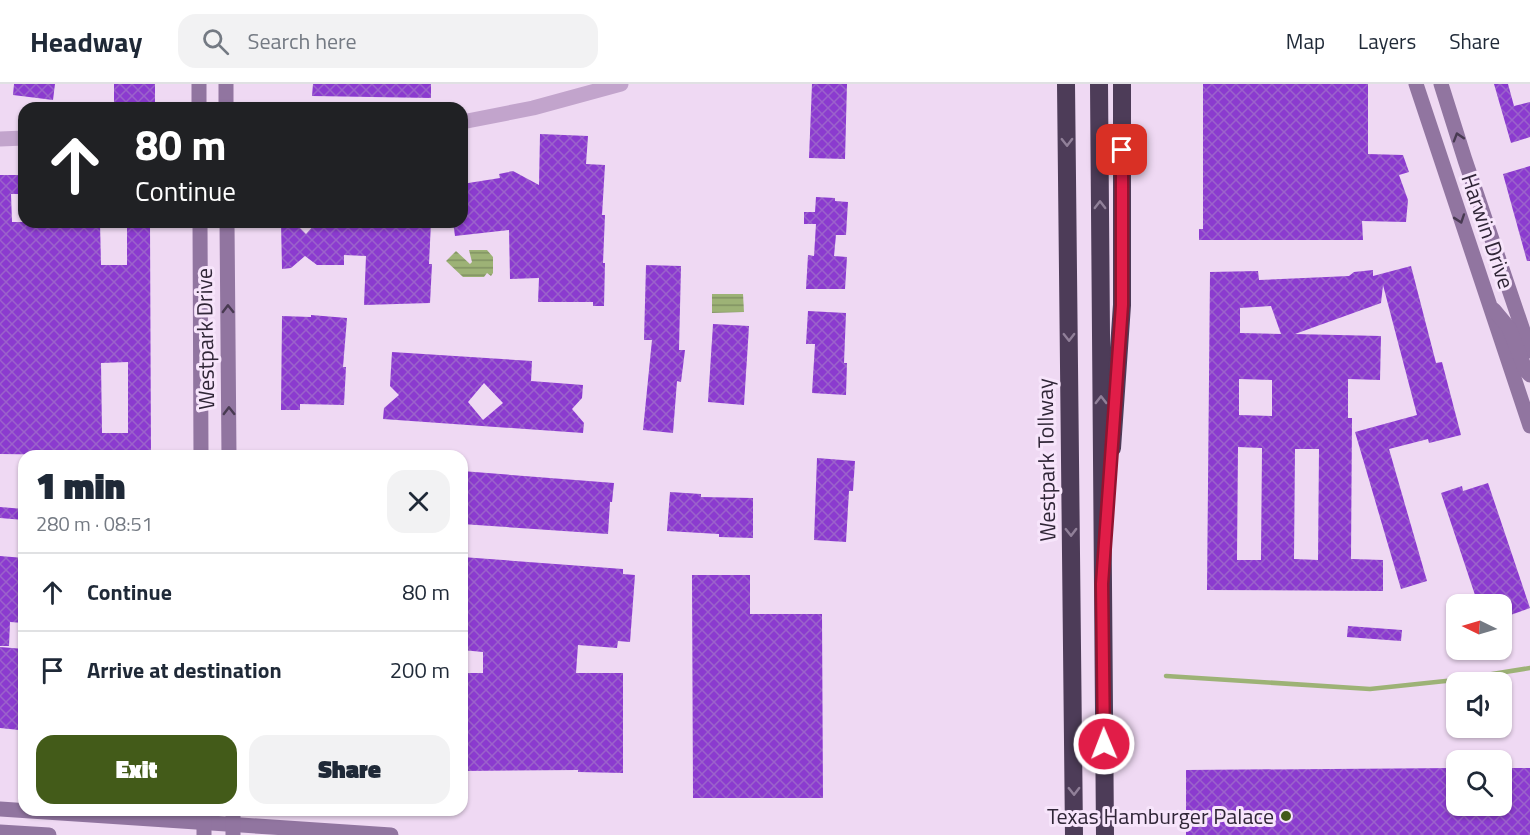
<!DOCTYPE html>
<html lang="en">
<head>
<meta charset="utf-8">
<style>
  body { margin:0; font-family:"Titillium Web",sans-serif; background:#f2f2f3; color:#1f2937; height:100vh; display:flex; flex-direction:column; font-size:22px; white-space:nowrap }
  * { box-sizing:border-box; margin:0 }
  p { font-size:20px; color:#747a83 }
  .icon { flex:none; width:33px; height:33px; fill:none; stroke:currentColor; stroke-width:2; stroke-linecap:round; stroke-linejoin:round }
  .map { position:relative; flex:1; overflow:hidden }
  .sheet { position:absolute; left:18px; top:366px; width:450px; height:366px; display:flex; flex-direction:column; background:#fff; border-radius:18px; box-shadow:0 2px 4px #0004 }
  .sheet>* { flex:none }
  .banner { position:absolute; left:18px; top:18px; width:450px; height:126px; border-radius:18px; box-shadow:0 2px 4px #0004; background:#202124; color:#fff; overflow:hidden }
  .needle { width:39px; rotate:275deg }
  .fabs { position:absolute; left:1446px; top:510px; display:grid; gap:12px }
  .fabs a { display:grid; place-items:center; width:66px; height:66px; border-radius:12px; background:#fff; box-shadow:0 2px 4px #0004; font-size:30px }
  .pin { position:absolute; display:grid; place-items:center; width:51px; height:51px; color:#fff; margin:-26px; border-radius:12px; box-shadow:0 3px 9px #0006 }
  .me { position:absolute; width:66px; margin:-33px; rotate:359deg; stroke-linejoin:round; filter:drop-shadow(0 0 4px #0008) }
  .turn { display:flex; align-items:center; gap:21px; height:126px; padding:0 18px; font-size:27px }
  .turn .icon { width:78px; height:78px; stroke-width:2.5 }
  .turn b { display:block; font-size:42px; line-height:51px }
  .round { display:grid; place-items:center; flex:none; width:63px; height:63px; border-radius:18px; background:#f2f2f3 }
  .overview { display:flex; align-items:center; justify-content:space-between; height:102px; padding:0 18px }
  h1 { font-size:36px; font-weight:800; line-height:45px }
  .button { display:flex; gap:12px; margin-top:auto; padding:12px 18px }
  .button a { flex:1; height:69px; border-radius:18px; background:#435b19; color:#fff; font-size:24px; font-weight:800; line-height:69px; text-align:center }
  .button a+a { background:#f2f2f3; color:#1f2937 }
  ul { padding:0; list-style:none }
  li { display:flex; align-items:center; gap:18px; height:78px; padding:0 18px; border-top:2px solid #e0e1e3 }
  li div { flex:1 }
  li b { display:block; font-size:22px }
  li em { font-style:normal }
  header { display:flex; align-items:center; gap:36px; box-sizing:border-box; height:84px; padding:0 30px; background:#fff; border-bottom:2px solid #e0e1e3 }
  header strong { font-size:28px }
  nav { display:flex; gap:33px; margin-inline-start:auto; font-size:21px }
  .search { width:420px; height:54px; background:#f2f2f3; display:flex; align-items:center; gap:15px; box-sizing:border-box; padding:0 21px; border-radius:18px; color:#747a83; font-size:22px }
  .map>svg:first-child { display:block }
  .water { fill:url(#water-rules) }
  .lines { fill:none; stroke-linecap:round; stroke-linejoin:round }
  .stream { stroke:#9db276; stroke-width:4.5 }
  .building { fill:url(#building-cross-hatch); fill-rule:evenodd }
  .street { stroke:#c2a4cc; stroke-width:15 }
  .secondary { stroke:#9175a0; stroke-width:15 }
  .highway { stroke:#4d3c58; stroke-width:18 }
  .oneway { stroke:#483a51 }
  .oneway2 { stroke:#918099 }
  .route-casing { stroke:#92132f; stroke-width:15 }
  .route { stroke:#e11d48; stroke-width:10 }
  .poi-dot { fill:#435b19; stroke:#f7e5fb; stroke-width:2 }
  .labels { text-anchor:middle; stroke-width:6; stroke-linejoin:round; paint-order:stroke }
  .street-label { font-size:22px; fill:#302637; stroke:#f7e5fb }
  .poi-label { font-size:22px; fill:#302637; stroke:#f7e5fb; text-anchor:end }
</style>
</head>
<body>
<header>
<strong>Headway</strong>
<div class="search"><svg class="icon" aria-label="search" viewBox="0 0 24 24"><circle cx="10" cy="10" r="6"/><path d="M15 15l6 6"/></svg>Search here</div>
<nav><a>Map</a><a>Layers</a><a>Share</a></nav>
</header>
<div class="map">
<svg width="1530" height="751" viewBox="0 0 1530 751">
  <defs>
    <pattern id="water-rules" width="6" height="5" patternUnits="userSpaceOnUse" patternTransform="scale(1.5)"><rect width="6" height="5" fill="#9db276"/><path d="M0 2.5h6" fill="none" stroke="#809162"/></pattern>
    <pattern id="building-cross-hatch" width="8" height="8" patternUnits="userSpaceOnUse" patternTransform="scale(1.5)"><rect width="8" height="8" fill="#8b3bcf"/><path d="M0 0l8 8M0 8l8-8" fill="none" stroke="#9b62cb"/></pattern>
  </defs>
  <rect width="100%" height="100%" fill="#efd9f3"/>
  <g class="water">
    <path d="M469,166H487L493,173V189L491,192L487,189L484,193H463L446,177L456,167L470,180L472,178Z"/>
    <path d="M712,210H743L744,228L712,229Z"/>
  </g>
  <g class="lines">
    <path class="stream" d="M1166,592L1370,605L1455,596L1530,584"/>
  </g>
  <g class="building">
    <path d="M14,0H55L53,16L13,11Z"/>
    <rect x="114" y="0" width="41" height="22"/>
    <path d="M313,0H431V14L312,12Z"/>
    <path d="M812,0H847L845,75L809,74Z"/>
    <path d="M1203,0H1368V70L1403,71L1409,88L1399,91L1408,116L1406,138L1362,137L1363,156H1199V145H1203Z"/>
    <path d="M1494,0H1508L1514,22L1530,18V53L1511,59Z"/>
    <path d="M540,50L588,52L586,80L605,81L602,131H605L603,179H605L604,222H593V218H538L539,194L510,195L509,146L455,152L453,138H462V100L500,94L499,90L513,87L539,101Z"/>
    <path d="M1530,82V177H1527L1503,90Z"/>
    <path d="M0,91H24V110H11L12,138H100L101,181H127V138H150L151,372L0,370ZM128,278V349H102L101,279Z"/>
    <path d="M816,113L835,114V117L848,118L846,151H836L834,172L847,173L845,205H806L808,171L814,172L816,140H804V128H815Z"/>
    <path d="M281,138H294L306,150L315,140L431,138L429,180H432L430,219L364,221L366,172L344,171V181H317L305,172L291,184L282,185Z"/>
    <path d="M646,181L681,182L679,266H685L681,298L677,297L673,349L643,346L652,256H644Z"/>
    <path d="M1411,182L1436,279L1442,278L1461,351L1429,359L1428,355L1389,365L1427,497L1401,505L1355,348L1417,331L1383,201L1381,219L1295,250L1381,252L1380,296L1348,295V334H1352L1351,475L1383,476V507L1207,506L1210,188L1258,187L1259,196L1349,192L1354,188L1373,186V192ZM1271,222L1281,250L1240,249V224ZM1239,295L1272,296V332L1239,331ZM1238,363L1262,364L1261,476H1237ZM1295,365H1319L1318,476L1294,475Z"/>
    <path d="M808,227L846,229L844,279H847L846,311L812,309L815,260H806Z"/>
    <path d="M311,231L347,234L343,283H346L344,321L300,320V326H281L282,232L311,233Z"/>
    <path d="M713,240L749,242L744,321L708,318Z"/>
    <path d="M392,268L532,277L531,297L583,301L582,314L572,325L584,339L583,349L383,335L384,324L399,311L390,302ZM484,299L503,319L483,336L468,318Z"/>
    <path d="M817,374L855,377L853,407H849L846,458L814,456Z"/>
    <path d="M462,387L614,399L612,418H610L608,450L462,440Z"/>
    <path d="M1488,399L1530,524L1502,534V520H1478L1441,409L1462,402L1463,407Z"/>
    <path d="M670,408L701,410V413L753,414V454L719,453V450L667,447Z"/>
    <path d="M0,423L24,425V436L0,434Z"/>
    <path d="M0,472L24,474V539L10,538L9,562H0Z"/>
    <path d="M462,473L623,485V490L635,491L630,558L618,557L617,564L578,561L576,589H623V689L578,688V686L462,687V589H483V568L462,566Z"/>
    <path d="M692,491H750V530H822L823,714H693Z"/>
    <path d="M1348,542L1402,546L1401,557L1347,553Z"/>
    <path d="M0,563L24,565L19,646L0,644Z"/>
    <path d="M1456,684V722H1502V684H1530V751H1186V686Z"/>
  </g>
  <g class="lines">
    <g class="street">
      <path d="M462,38L533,24L621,0"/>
      <path d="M0,55L24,54"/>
    </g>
    <g class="secondary">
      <path d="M199,0V24"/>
      <path d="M1416,0L1530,342"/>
      <path d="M1441,0L1465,76L1530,267"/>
      <path d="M226,24V0"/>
      <path d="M200,138L201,372"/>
      <path d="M227,138L229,372"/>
      <path d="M1494,226L1509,244L1526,287L1530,291"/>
      <path d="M0,725L391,751"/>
      <path d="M233,726V751"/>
      <path d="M0,748L49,751"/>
      <path d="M204,751V726"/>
    </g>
    <g class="highway">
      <path d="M1066,0L1074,751"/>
      <path d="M1099,0L1105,751"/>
      <path d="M1112,364L1122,221V0"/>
    </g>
  </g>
  <defs><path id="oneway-chevron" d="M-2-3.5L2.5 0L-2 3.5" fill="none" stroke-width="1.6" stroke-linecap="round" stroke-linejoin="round" transform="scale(1.5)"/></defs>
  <g class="oneway">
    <use href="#oneway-chevron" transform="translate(1458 53) rotate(-107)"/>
    <use href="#oneway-chevron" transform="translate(1460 135) rotate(71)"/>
    <use href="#oneway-chevron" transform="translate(228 225) rotate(-91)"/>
    <use href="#oneway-chevron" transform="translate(229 327) rotate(-91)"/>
  </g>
  <g class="oneway2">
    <use href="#oneway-chevron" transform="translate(1067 58) rotate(89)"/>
    <use href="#oneway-chevron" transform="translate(1100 121) rotate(-90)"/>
    <use href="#oneway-chevron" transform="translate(1069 253) rotate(89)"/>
    <use href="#oneway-chevron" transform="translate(1101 316) rotate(-90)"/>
    <use href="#oneway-chevron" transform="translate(1071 448) rotate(89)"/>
    <use href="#oneway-chevron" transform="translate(1074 707) rotate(89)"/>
  </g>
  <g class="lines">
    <defs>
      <path id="route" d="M1104,660L1102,500L1122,221V66"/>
    </defs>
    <use href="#route" class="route-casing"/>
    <use href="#route" class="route"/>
  </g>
  <circle class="poi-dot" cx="1286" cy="732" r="6"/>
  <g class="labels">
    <g class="street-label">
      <text transform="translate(1488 147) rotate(71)" y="8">Harwin Drive</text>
      <text transform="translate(205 255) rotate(-91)" y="8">Westpark Drive</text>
      <text transform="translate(1046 376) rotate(-91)" y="8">Westpark Tollway</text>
    </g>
    <g class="poi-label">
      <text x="1274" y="740">Texas Hamburger Palace</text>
    </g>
  </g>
</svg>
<div class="fabs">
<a><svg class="needle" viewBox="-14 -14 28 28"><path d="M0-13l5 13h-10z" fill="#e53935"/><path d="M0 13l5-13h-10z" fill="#747a83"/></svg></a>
<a><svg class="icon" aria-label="sound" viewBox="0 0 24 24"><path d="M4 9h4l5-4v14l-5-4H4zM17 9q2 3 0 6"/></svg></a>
<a><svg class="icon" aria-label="search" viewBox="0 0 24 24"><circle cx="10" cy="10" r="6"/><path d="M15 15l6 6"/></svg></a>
</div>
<div class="pin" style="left:1122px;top:66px;background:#d93025"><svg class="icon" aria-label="arrive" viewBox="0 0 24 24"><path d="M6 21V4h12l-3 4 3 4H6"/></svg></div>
<svg class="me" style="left:1104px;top:660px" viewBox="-20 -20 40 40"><circle r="17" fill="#e11d48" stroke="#fff" stroke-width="3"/><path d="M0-11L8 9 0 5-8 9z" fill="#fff"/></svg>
<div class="banner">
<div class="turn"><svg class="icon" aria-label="ahead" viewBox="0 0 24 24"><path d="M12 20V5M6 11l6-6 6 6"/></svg><div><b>80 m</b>Continue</div></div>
</div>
<section class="sheet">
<div class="overview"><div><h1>1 min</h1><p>280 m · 08:51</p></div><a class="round"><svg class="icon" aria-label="close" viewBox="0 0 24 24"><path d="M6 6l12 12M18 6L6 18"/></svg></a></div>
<ul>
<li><svg class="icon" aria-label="ahead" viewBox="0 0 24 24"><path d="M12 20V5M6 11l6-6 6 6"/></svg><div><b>Continue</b></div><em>80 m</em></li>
<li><svg class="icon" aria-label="arrive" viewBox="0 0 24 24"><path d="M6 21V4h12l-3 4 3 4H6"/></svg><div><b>Arrive at destination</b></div><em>200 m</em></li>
</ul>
<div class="button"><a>Exit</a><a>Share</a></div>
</section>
</div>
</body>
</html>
